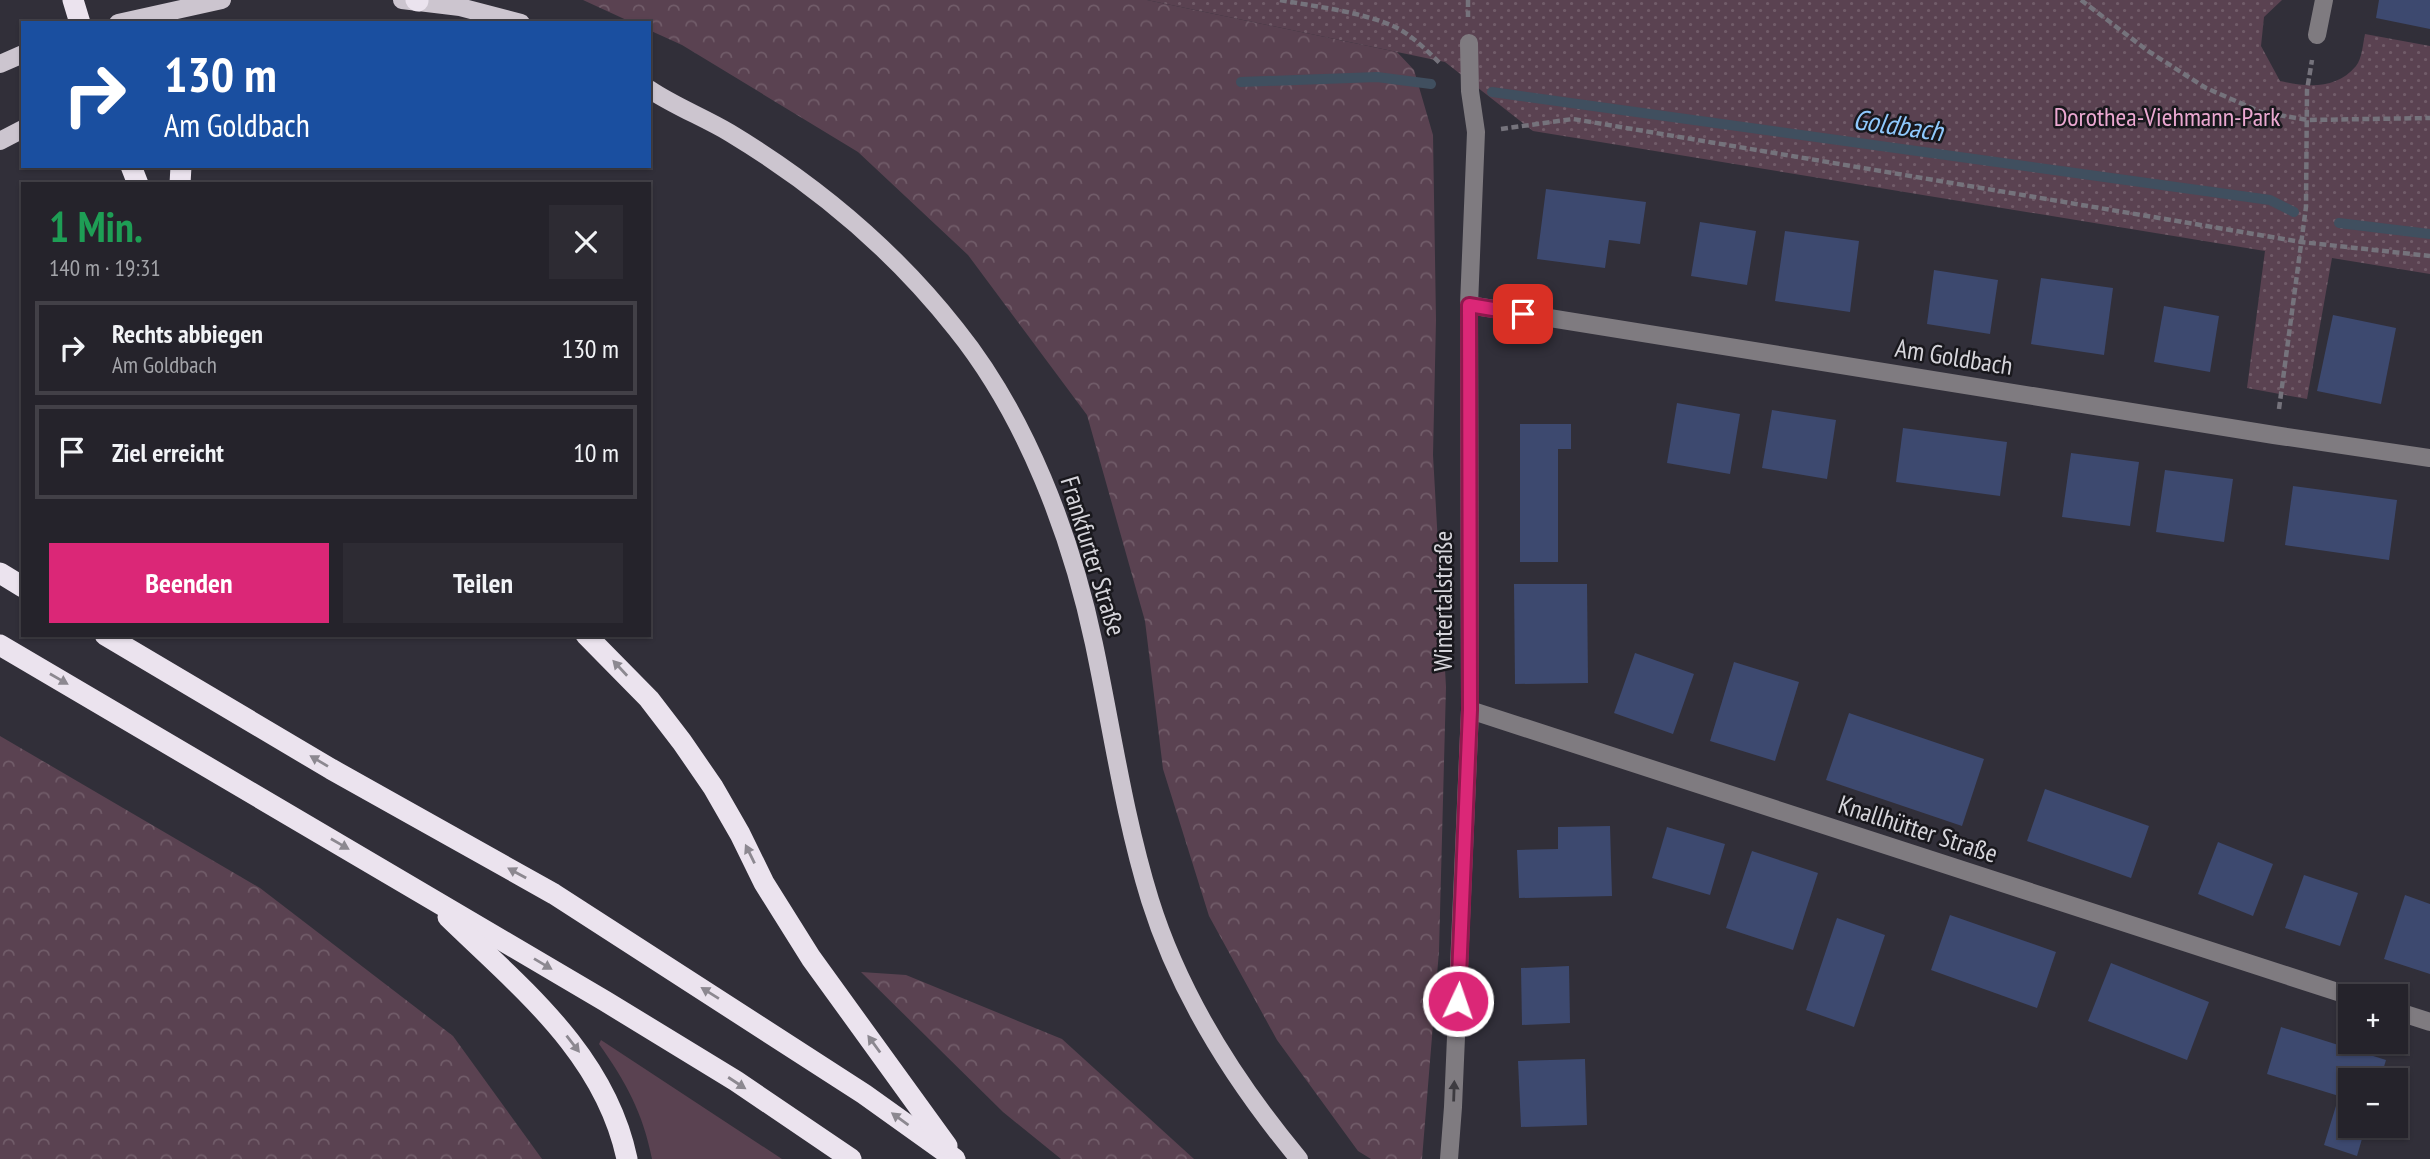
<!DOCTYPE html>
<html lang="de">
<head>
<meta charset="utf-8">
<style>
  body { margin:0; font-family:"PT Sans Narrow",sans-serif; background:#2d2b33; color:#f1f3f6; height:100vh; display:flex; flex-direction:column; font-size:26px; white-space:nowrap }
  * { box-sizing:border-box; margin:0 }
  p { font-size:23px; color:#a3a4a9 }
  .icon { flex:none; width:38px; height:38px; fill:none; stroke:currentColor; stroke-width:2; stroke-linecap:round; stroke-linejoin:round }
  .map { position:relative; flex:1; overflow:hidden }
  .side { position:absolute; left:21px; top:182px; width:630px; height:455px; display:flex; flex-direction:column; background:#25232b; border-radius:0px; box-shadow:0 2px 5px #0004,0 0 0 2px #424047 }
  .side>* { flex:none }
  .guide { position:absolute; left:21px; top:21px; width:630px; height:147px; border-radius:0px; box-shadow:0 2px 5px #0004,0 0 0 2px #424047; background:#1a4fa0; color:#fff; overflow:hidden }
  .tools { position:absolute; left:2338px; top:984px; display:grid; gap:14px }
  .tools a { display:grid; place-items:center; width:70px; height:70px; border-radius:0px; background:#25232b; box-shadow:0 2px 5px #0004,0 0 0 2px #424047; font-size:35px }
  .pin { position:absolute; display:grid; place-items:center; width:60px; height:60px; color:#fff; margin:-30px; border-radius:14px; box-shadow:0 4px 10px #0006 }
  .me { position:absolute; width:77px; margin:-38px; rotate:3deg; stroke-linejoin:round; filter:drop-shadow(0 0 5px #0008) }
  .turn { display:flex; align-items:center; gap:24px; height:147px; padding:0 28px; font-size:32px }
  .turn .icon { width:91px; height:91px; stroke-width:2.5 }
  .turn b { display:block; font-size:49px; line-height:60px }
  .round { display:grid; place-items:center; flex:none; width:74px; height:74px; border-radius:0px; background:#2d2b33 }
  .headline { display:flex; align-items:center; justify-content:space-between; height:119px; padding:0 28px }
  h1 { font-size:42px; font-weight:700; line-height:52px; color:#1e9e55 }
  .action { display:flex; gap:14px; margin-top:auto; padding:14px 28px }
  .action a { flex:1; height:80px; border-radius:0px; background:#db2777; color:#fff; font-size:28px; font-weight:700; line-height:80px; text-align:center }
  .action a+a { background:#2d2b33; color:#f1f3f6 }
  ul { padding:0; list-style:none }
  li { display:flex; align-items:center; gap:21px; height:94px; margin:0 14px 10px; padding:0 14px; border:4px solid #424047; border-radius:0px }
  li div { flex:1 }
  li b { display:block; font-size:26px }
  li em { font-style:normal }
  .map>svg:first-child { display:block }
  .grass { fill:#5a4251 }
  .forest { fill:url(#forest-crowns) }
  .park { fill:url(#park-dots) }
  .lines { fill:none; stroke-linecap:round; stroke-linejoin:round }
  .stream { stroke:#404f5f; stroke-width:10 }
  .building { fill:#3d496f }
  .path { stroke:#75737c; stroke-width:4.5; stroke-dasharray:7 3.5; stroke-linecap:butt }
  .minor { stroke:#7f7b80; stroke-width:18 }
  .major { stroke:#ccc5cf; stroke-width:18 }
  .highway { stroke:#ebe3ee; stroke-width:21 }
  .oneway { fill:#8c8890 }
  .oneway2 { fill:#3d3b40 }
  .route-casing { stroke:#8e194d; stroke-width:18 }
  .route { stroke:#db2777; stroke-width:12 }
  .labels { text-anchor:middle; stroke-width:5; stroke-linejoin:round; paint-order:stroke }
  .park-label { font-size:26px; fill:#eba8d1; stroke:#19181d }
  .street-label { font-size:26px; fill:#d6d5db; stroke:#19181d }
  .water-label { font-size:28px; font-style:italic; fill:#8fc9fd; stroke:#19181d }
</style>
</head>
<body>
<div class="map">
<svg width="2430" height="1159" viewBox="0 0 2430 1159">
  <defs>
    <pattern id="forest-crowns" width="20" height="18" patternUnits="userSpaceOnUse" patternTransform="scale(1.75)"><rect width="20" height="18" fill="#5a4251"/><path d="M2 6a3 3 0 1 1 6 0M12 15a3 3 0 1 1 6 0" fill="none" stroke="#715c69"/></pattern>
    <pattern id="park-dots" width="8" height="8" patternUnits="userSpaceOnUse" patternTransform="scale(1.75)"><rect width="8" height="8" fill="#5a4251"/><path d="M2 2h.1M6 6h.1" fill="none" stroke="#715c69" stroke-width="1.8" stroke-linecap="round"/></pattern>
  </defs>
  <rect width="100%" height="100%" fill="#312f39"/>
  <path class="grass" d="M601,1040L782,1159H652C643,1113 626,1082 599,1044Z"/>
  <g class="forest">
    <path d="M583,0H1147L1397,52L1414,70L1433,135L1436,320L1433,455L1446,687L1439,951L1422,1159H1371L1358,1151L1277,1040L1209,916L1163,769L1145,621L1087,415L968,255L858,152L682,45L649,30V23H633Z"/>
    <path d="M0,736L260,888L453,1036L542,1159H0Z"/>
    <path d="M861,972L906,975L1062,1039L1194,1159H1061L1003,1112Z"/>
  </g>
  <path class="park" d="M1147,0H2282L2264,17L2261,46L2280,81C2307,87 2336,90 2356,66C2362,59 2363,43 2365,34L2430,46V274L2332,258L2307,399L2247,388L2265,251L1533,131L1445,62Z"/>
  <g class="lines">
    <g class="stream">
      <path d="M1241,82L1377,77L1431,84"/>
      <path d="M1492,92L2270,200L2294,212"/>
      <path d="M2339,223L2430,234"/>
    </g>
  </g>
  <g class="building">
    <path d="M2379,0H2430V29L2376,18Z"/>
    <path d="M1546,189L1646,202L1640,244L1609,240L1605,268L1537,259Z"/>
    <path d="M1700,222L1756,231L1747,285L1691,276Z"/>
    <path d="M1785,231L1859,241L1850,312L1775,301Z"/>
    <path d="M1934,270L1998,280L1990,334L1927,324Z"/>
    <path d="M2041,278L2113,288L2104,355L2031,344Z"/>
    <path d="M2164,306L2219,316L2210,372L2154,362Z"/>
    <path d="M2333,315L2396,328L2381,404L2317,391Z"/>
    <path d="M1677,403L1740,414L1730,474L1667,463Z"/>
    <path d="M1772,410L1836,420L1827,479L1762,468Z"/>
    <path d="M1520,424H1571V449H1558V562H1520Z"/>
    <path d="M1903,428L2007,442L2000,496L1896,482Z"/>
    <path d="M2071,453L2139,462L2130,526L2062,517Z"/>
    <path d="M2165,470L2233,479L2224,542L2156,532Z"/>
    <path d="M2293,486L2397,500L2389,560L2285,545Z"/>
    <path d="M1514,584H1587L1588,683L1515,684Z"/>
    <path d="M1635,653L1694,674L1673,734L1614,713Z"/>
    <path d="M1734,662L1799,682L1775,761L1710,741Z"/>
    <path d="M1849,713L1984,759L1962,826L1826,780Z"/>
    <path d="M2045,789L2149,826L2131,878L2027,841Z"/>
    <path d="M1610,826L1612,896L1519,898L1517,850L1558,849V827Z"/>
    <path d="M1667,827L1725,844L1710,895L1652,878Z"/>
    <path d="M2218,842L2273,864L2253,916L2198,894Z"/>
    <path d="M1752,851L1818,873L1793,950L1726,928Z"/>
    <path d="M2304,875L2358,893L2340,946L2285,928Z"/>
    <path d="M2405,895L2430,904V974L2384,959Z"/>
    <path d="M1950,915L2056,952L2037,1008L1931,970Z"/>
    <path d="M1837,918L1885,935L1854,1027L1806,1010Z"/>
    <path d="M2111,963L2209,1002L2187,1060L2088,1021Z"/>
    <path d="M1569,966L1570,1023L1522,1025L1521,968Z"/>
    <path d="M2281,1027L2386,1060L2380,1080H2350V1125H2366L2357,1156L2324,1145L2339,1096L2267,1074Z"/>
    <path d="M1585,1059L1587,1125L1521,1127L1518,1061Z"/>
  </g>
  <g class="lines">
    <g class="path">
      <path d="M1280,0C1317,7 1358,11 1393,26C1411,34 1427,51 1441,64"/>
      <path d="M1468,0V17"/>
      <path d="M2081,0L2148,51L2206,88L2261,112L2308,120L2430,118"/>
      <path d="M1501,129L1573,119L2301,242L2430,256"/>
      <path d="M2279,409L2306,207L2307,90L2312,60"/>
    </g>
    <g class="minor">
      <path d="M2317,35L2324,0"/>
      <path d="M1469,305L2274,435L2430,458"/>
      <path d="M1470,710L2350,996"/>
      <path d="M2396,1011L2430,1022"/>
      <path d="M1449,1159L1453,1107L1470,710L1469,305L1476,132L1470,91L1469,43"/>
    </g>
    <g class="major">
      <path d="M402,0L460,7L521,23"/>
      <path d="M118,23L222,0"/>
      <path d="M0,64L23,54"/>
      <path d="M649,89C674,106 703,117 730,133C816,185 893,249 956,329C1026,416 1071,535 1094,644C1112,729 1124,816 1150,900C1180,996 1235,1082 1299,1159"/>
      <path d="M0,141L23,129"/>
    </g>
    <g class="highway">
      <path d="M73,0L80,23"/>
      <path d="M416,0L418,1"/>
      <path d="M131,166L138,184"/>
      <path d="M180,184L181,166"/>
      <path d="M0,573L23,587"/>
      <path d="M105,635L331,769L554,894L864,1094L955,1159"/>
      <path d="M586,635L649,699L682,742L713,787L740,834L764,883L811,958L947,1146"/>
      <path d="M0,645L605,1001L736,1081L851,1159"/>
      <path d="M448,917C521,988 605,1054 627,1159"/>
    </g>
  </g>
  <defs><path id="oneway-solid" d="M-6-.8H1V-3.2L6.5 0L1 3.2V.8H-6Z" transform="scale(1.75)"/></defs>
  <g class="oneway">
    <use href="#oneway-solid" transform="translate(620 668) rotate(-133)"/>
    <use href="#oneway-solid" transform="translate(59 679) rotate(30)"/>
    <use href="#oneway-solid" transform="translate(319 761) rotate(-149)"/>
    <use href="#oneway-solid" transform="translate(340 844) rotate(30)"/>
    <use href="#oneway-solid" transform="translate(750 854) rotate(-116)"/>
    <use href="#oneway-solid" transform="translate(517 873) rotate(-151)"/>
    <use href="#oneway-solid" transform="translate(543 964) rotate(31)"/>
    <use href="#oneway-solid" transform="translate(710 993) rotate(-148)"/>
    <use href="#oneway-solid" transform="translate(573 1044) rotate(52)"/>
    <use href="#oneway-solid" transform="translate(874 1044) rotate(-126)"/>
    <use href="#oneway-solid" transform="translate(737 1083) rotate(33)"/>
    <use href="#oneway-solid" transform="translate(900 1119) rotate(-144)"/>
  </g>
  <use class="oneway2" href="#oneway-solid" transform="translate(1454 1091) rotate(-88)"/>
  <g class="lines">
    <defs>
      <path id="route" d="M1458,1001L1470,710L1469,305L1523,314"/>
    </defs>
    <use href="#route" class="route-casing"/>
    <use href="#route" class="route"/>
  </g>
  <g class="labels">
    <g class="park-label">
      <text x="2167" y="126">Dorothea-Viehmann-Park</text>
    </g>
    <g class="street-label">
      <text transform="translate(1954 357) rotate(9)" y="9">Am Goldbach</text>
      <text transform="translate(1093 556) rotate(73)" y="9">Frankfurter Straße</text>
      <text transform="translate(1443 601) rotate(-90)" y="9">Wintertalstraße</text>
      <text transform="translate(1918 829) rotate(18)" y="9">Knallhütter Straße</text>
    </g>
    <g class="water-label">
      <text transform="translate(1898 125) rotate(8)" y="10">Goldbach</text>
    </g>
  </g>
</svg>
<div class="tools">
<a>+</a>
<a>−</a>
</div>
<div class="pin" style="left:1523px;top:314px;background:#d93025"><svg class="icon" aria-label="arrive" viewBox="0 0 24 24"><path d="M6 21V4h12l-3 4 3 4H6"/></svg></div>
<svg class="me" style="left:1458px;top:1001px" viewBox="-20 -20 40 40"><circle r="17" fill="#db2777" stroke="#fff" stroke-width="3"/><path d="M0-11L8 9 0 5-8 9z" fill="#fff"/></svg>
<div class="guide">
<div class="turn"><svg class="icon" aria-label="right" viewBox="0 0 24 24"><path d="M7 20v-9h11M14 6l5 5-5 5"/></svg><div><b>130 m</b>Am Goldbach</div></div>
</div>
<section class="side">
<div class="headline"><div><h1>1 Min.</h1><p>140 m · 19:31</p></div><a class="round"><svg class="icon" aria-label="close" viewBox="0 0 24 24"><path d="M6 6l12 12M18 6L6 18"/></svg></a></div>
<ul>
<li><svg class="icon" aria-label="right" viewBox="0 0 24 24"><path d="M7 20v-9h11M14 6l5 5-5 5"/></svg><div><b>Rechts abbiegen</b><p>Am Goldbach</p></div><em>130 m</em></li>
<li><svg class="icon" aria-label="arrive" viewBox="0 0 24 24"><path d="M6 21V4h12l-3 4 3 4H6"/></svg><div><b>Ziel erreicht</b></div><em>10 m</em></li>
</ul>
<div class="action"><a>Beenden</a><a>Teilen</a></div>
</section>
</div>
</body>
</html>
